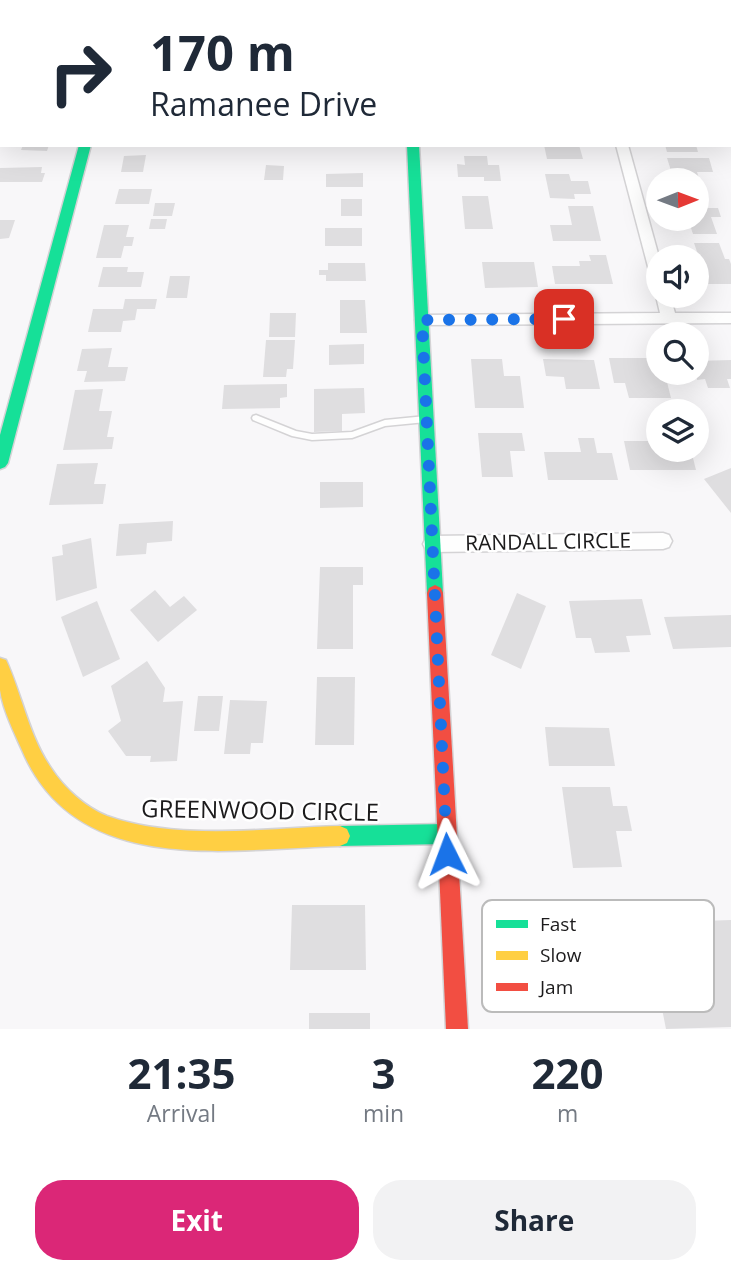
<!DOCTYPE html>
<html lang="en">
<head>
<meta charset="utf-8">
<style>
  body { margin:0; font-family:"Open Sans",sans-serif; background:#f2f2f3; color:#1f2937; height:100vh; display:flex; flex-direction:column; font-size:26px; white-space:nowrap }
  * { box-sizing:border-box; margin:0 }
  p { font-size:23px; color:#747a83 }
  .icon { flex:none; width:38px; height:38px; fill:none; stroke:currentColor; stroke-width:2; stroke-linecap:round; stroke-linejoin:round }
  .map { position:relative; height:1029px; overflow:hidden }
  .drawer { display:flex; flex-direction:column; background:#fff; flex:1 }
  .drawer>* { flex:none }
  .top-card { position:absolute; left:0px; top:0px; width:732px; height:147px; box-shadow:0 7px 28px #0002; background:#fff; color:#1f2937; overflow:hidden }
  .needle { width:46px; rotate:89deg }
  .tools { position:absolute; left:646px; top:168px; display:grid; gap:14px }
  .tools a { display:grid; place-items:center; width:63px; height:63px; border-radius:50%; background:#fff; box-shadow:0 7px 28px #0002; font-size:35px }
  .pin { position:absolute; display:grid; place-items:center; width:60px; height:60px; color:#fff; margin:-30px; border-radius:14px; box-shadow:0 4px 10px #0006 }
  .me { position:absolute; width:77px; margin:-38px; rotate:357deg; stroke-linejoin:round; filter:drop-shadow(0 0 5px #0008) }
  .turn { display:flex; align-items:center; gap:24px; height:147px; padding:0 35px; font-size:32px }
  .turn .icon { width:91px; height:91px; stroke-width:2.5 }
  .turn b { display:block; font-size:49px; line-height:60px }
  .eta { display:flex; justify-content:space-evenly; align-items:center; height:119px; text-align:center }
  .eta b { font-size:42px; font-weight:700; line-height:49px }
  .primary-button { display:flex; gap:14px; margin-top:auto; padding:14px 35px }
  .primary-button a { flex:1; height:80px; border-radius:28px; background:#db2777; color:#fff; font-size:28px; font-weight:700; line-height:80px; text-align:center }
  .primary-button a+a { background:#f2f2f3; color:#1f2937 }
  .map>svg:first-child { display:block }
  .building { fill:#dfdee0 }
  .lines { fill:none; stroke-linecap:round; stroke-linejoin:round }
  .lane-casing { stroke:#d4d3d5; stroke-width:3 }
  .street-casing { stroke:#d4d3d5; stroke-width:3 }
  .fast-casing { stroke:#d4d3d5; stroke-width:3 }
  .slow-casing { stroke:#d4d3d5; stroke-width:3 }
  .jam-casing { stroke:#d4d3d5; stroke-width:3 }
  .lane { fill:#fefefe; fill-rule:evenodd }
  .street { fill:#fefefe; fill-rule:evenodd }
  .fast { fill:#16e098; fill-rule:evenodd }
  .slow { fill:#ffcf43; fill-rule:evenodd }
  .jam { fill:#f24e42; fill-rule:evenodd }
  .route { stroke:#1a73e8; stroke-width:12; stroke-dasharray:0 21.6 }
  .labels { text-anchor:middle; stroke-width:5; stroke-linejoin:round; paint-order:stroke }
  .street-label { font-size:21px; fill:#1c1b1c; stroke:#fff }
  .near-street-label { font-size:24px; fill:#1c1b1c; stroke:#fff }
  .key { fill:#fff; stroke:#bbb; stroke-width:2 }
  .key-label { font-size:19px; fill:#1c1b1c }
</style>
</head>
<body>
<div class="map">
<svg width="731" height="1029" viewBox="0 0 731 1029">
  <rect width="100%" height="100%" fill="#f8f7f9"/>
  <g class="building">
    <path d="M23,145H49L47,151L21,150Z"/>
    <path d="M544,145H579L583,159H547Z"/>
    <path d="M665,145H696L698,152H667Z"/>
    <path d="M146,155L143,172H121L124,156Z"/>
    <path d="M464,156H487L488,165H499L501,181H484V177H458L457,164L465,165Z"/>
    <path d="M667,158H709L713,172H697L702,188H696V180H674Z"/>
    <path d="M266,165L284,166L283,180H264Z"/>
    <path d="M42,167L41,173H45L42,182H0V168Z"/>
    <path d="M363,173V187H326V174Z"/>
    <path d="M545,174H569L571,181H588L591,194H574L575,199L550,198Z"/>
    <path d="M119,189H152L149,204H115Z"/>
    <path d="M462,196H488L493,229H465Z"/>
    <path d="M696,197H704L708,208H718L721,217H711L717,234H693L688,219H696Z"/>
    <rect x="341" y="199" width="21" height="17"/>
    <path d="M155,203H175L172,216H153Z"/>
    <path d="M568,206H593L601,241H553L550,225H572Z"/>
    <path d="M151,219H167L165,229H149Z"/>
    <path d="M0,220H15L9,238L0,239Z"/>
    <path d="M104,225H129L126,237H134L132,246H124L121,258H96Z"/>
    <rect x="325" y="228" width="37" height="18"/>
    <path d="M694,243H719L725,259H729L731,264V284H708Z"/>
    <path d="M589,255H606L613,284H555L552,266H580L579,261H591Z"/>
    <path d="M482,262H534L538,287L485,288Z"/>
    <path d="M328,263H365L366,281H326V275H319V270H328Z"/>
    <path d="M103,267H128L127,272H144L141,287H98Z"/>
    <path d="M170,276H190L187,298H166Z"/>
    <path d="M125,299H157L155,309H137L135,320L123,321L121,332H88L93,309H123Z"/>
    <path d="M340,300H365L367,333H340Z"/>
    <path d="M270,313H296L295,337H269Z"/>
    <path d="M266,340H295L293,369H287L286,377H263Z"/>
    <path d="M364,344V364L329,365V345Z"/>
    <path d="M112,348L108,367H128L125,381L84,382L87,371H77L82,349Z"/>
    <path d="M609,358H658V373H673L676,382H667L671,398H629L625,383H614Z"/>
    <path d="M471,359H502L504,376H520L524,408H475Z"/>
    <path d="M543,359L594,360L600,389H566L564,377L546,376Z"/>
    <path d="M731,360V379H727L730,388H708L705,379L697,380L696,361Z"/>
    <path d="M287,384V397L280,398V408L222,409L224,385Z"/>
    <path d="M364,388L365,413L342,414V431L314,432V389Z"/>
    <path d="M103,389L99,411H112L107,437H114L112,449L63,450L75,390Z"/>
    <path d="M478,433H522L525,451H510L513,477H482Z"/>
    <path d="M578,438H594L597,453H612L618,480H548L544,452H581Z"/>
    <path d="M624,441H658V450H691L696,470H630Z"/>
    <path d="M98,463L94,484H106L103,504L49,505L57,464Z"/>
    <path d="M731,468V513L704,479Z"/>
    <path d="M320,482H363V507L320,508Z"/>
    <path d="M173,521L172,541L147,543L146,554L116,556L119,524Z"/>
    <path d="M91,538L97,588L56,601L52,557L63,555L62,545Z"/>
    <path d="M320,567H363V585H353V649H317Z"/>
    <path d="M155,590L170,607L184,596L197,610L158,642L130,610Z"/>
    <path d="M517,593L546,606L521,669L491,655Z"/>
    <path d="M642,599L651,635L626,636L630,652L595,653L591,638H576L569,601Z"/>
    <path d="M97,601L120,659L83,677L61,617Z"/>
    <path d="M731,615V647L673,649L664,617Z"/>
    <path d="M147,661L165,688L163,702L183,701L177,761L150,762L151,756H126L108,731L121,721L111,686Z"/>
    <path d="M317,677H355L354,745H315Z"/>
    <path d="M198,696H223L219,731H194Z"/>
    <path d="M230,700L267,701L263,743H251L250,754H224Z"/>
    <path d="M545,727L609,728L615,766H549Z"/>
    <path d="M562,787H610L613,806H627L632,831H616L622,867L573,868Z"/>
    <path d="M292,905H365L366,970H290Z"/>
    <path d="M731,920V1027L666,1029L650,948L679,947L674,922Z"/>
    <rect x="309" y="1013" width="61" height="16"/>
  </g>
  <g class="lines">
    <defs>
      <path id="lane" d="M256,415L296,431L312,434L352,432L385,420L426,416L430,419L426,422L385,426L352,438L312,440L292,436L253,420L252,418L253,416Z"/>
      <g id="street">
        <path d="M119,0H129L118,2Z"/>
        <path d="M577,0H587L588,2H578Z"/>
        <path d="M616,145H628L659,257L658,283L651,278Z"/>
        <path d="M658,292V296H670L675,313H731V323L422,325L415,320L422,315L660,313L656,296Z"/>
        <path d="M663,533L669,535L672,541L669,547L663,549L432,552L426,550L423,544L426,538L432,536Z"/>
      </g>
      <g id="fast">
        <path d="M79,145H91L8,463L5,467L0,469V435Z"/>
        <path d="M407,145H419L443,593L441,598L435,601L429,598L427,593Z"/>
        <path d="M446,824L453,827L456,834L453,841L446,844L340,846L333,843L330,836L333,829L340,826Z"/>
      </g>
      <path id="slow" d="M0,658L6,660C22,695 29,736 51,768C64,788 85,807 107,816C176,841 268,828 340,826L347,829L350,836L347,843L340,846C227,849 76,878 22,750C14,732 3,710 0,690C0,680 0,668 0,658Z"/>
      <g id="jam">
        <rect x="400" y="0" width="10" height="2"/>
        <path d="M435,585L441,588L443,593L468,1029H446L427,593L429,588Z"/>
      </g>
    </defs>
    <use href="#lane" class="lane-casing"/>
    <use href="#street" class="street-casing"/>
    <use href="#fast" class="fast-casing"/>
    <use href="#slow" class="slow-casing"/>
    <use href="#jam" class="jam-casing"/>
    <use href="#lane" class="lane"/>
    <use href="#street" class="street"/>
    <use href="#fast" class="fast"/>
    <use href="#slow" class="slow"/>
    <use href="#jam" class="jam"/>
  </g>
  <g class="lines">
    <path class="route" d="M447,854L422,320L564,319"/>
  </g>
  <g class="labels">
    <g class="street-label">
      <text transform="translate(548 542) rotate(-1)" y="7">RANDALL CIRCLE</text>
    </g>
    <g class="near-street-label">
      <text transform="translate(260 811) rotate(1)" y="8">GREENWOOD CIRCLE</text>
    </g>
  </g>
  <rect x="482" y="900" width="232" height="112" rx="10" class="key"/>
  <rect x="496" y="920" width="32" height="8" fill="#16e098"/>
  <rect x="496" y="951" width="32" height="9" fill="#ffcf43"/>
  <rect x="496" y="983" width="32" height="8" fill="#f24e42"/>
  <g class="key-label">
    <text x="540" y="931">Fast</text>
    <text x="540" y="962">Slow</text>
    <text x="540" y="994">Jam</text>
  </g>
</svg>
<div class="tools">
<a><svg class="needle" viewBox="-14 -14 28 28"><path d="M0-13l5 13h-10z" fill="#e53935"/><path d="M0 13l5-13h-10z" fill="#747a83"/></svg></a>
<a><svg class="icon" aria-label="sound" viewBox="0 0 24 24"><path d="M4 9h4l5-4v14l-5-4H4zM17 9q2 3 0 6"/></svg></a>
<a><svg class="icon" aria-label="search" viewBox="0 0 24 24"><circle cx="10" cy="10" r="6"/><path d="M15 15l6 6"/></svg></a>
<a><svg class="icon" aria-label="layers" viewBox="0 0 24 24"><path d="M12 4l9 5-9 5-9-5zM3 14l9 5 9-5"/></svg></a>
</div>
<div class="pin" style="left:564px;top:319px;background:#d93025"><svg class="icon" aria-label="arrive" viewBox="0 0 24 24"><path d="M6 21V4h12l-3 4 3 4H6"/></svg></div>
<svg class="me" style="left:447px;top:854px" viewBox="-20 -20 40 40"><path d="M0-17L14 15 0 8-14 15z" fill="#1a73e8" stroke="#fff" stroke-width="4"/></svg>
<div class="top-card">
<div class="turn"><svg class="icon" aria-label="right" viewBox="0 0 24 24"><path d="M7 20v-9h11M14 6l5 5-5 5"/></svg><div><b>170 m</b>Ramanee Drive</div></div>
</div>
</div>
<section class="drawer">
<div class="eta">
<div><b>21:35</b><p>Arrival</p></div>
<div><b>3</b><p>min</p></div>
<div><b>220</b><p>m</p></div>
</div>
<div class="primary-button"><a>Exit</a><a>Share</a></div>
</section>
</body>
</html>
